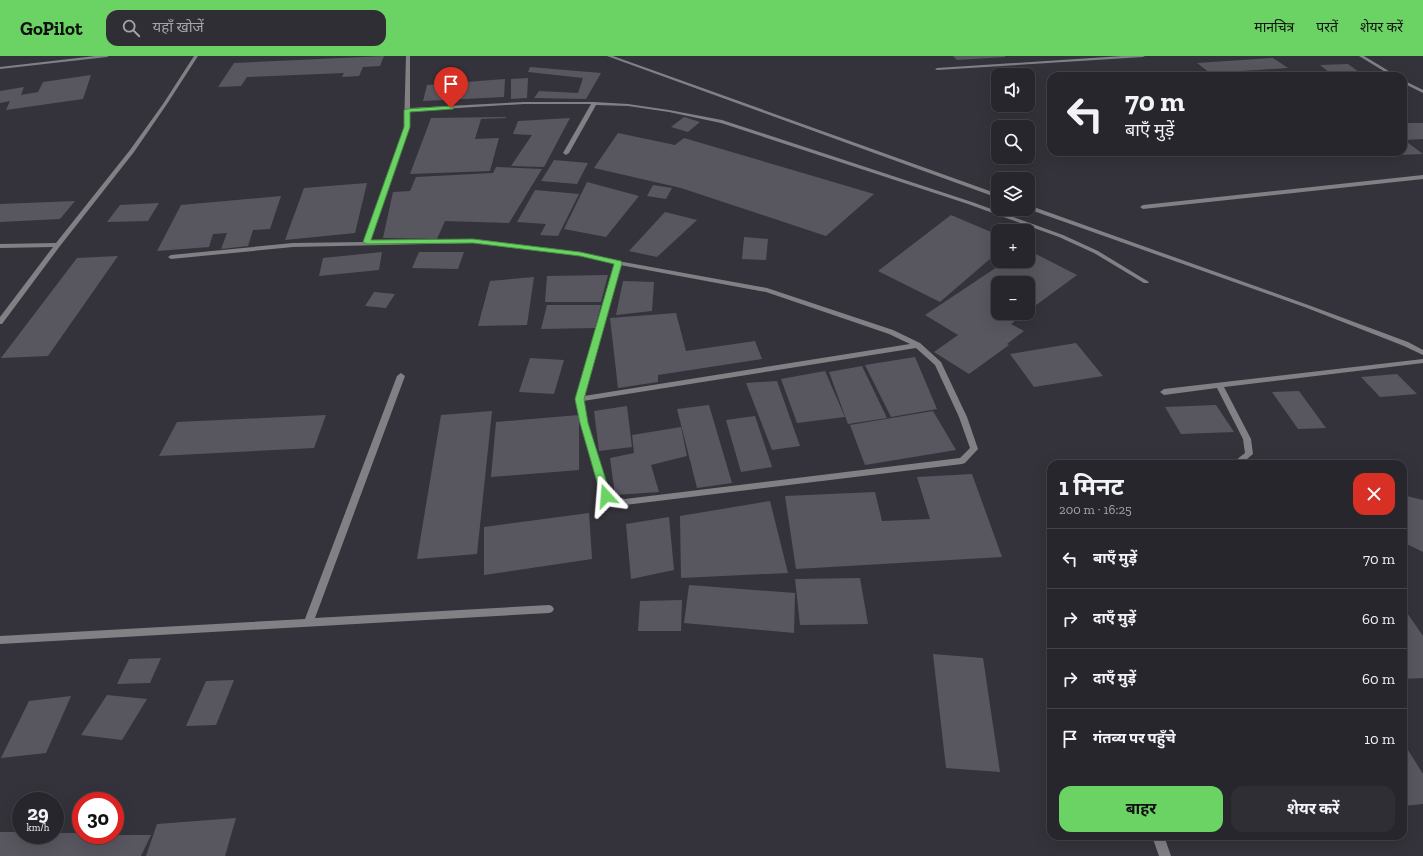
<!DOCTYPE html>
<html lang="hi">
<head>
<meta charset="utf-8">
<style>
  body { margin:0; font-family:"Zilla Slab","Noto Sans Devanagari",serif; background:#2f2e34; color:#f1f3f6; height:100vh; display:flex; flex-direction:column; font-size:15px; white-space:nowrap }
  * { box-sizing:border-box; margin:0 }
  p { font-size:13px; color:#a4a5a9 }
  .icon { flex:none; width:22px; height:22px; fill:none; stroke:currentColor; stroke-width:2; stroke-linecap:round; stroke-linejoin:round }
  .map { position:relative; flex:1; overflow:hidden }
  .panel { position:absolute; left:1047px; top:404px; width:360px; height:380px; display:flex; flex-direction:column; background:#27262c; border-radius:12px; box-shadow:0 4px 16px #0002,0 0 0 1px #434348 }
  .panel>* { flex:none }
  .top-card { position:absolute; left:1047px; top:16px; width:360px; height:84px; border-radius:12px; box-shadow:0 4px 16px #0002,0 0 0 1px #434348; background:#27262c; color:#f1f3f6; overflow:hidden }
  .buttons { position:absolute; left:991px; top:12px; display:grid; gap:8px }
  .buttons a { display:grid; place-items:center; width:44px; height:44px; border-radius:8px; background:#27262c; box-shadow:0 4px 16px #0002,0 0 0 1px #434348; font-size:20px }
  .speed { position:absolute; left:12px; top:736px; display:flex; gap:8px; font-size:20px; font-weight:700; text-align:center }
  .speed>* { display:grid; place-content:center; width:52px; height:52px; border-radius:50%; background:#27262c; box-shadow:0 4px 16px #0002,0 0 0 1px #434348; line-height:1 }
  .speed small { font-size:10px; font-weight:400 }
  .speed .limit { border:6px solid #d22; background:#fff; color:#111 }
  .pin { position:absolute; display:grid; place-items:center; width:34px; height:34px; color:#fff; margin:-41px -17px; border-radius:50% 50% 50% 0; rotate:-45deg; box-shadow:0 0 4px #0007 }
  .pin .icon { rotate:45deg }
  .me { position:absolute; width:44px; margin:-22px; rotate:341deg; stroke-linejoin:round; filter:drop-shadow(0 0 3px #0008) }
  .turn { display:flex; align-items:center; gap:14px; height:84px; padding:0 12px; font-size:18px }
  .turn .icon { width:52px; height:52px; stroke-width:2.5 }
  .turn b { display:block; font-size:28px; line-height:34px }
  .round { display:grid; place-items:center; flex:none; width:42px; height:42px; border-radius:12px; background:#2f2e34 }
  .summary { display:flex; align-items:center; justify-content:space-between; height:68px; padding:0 12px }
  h1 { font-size:24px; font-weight:700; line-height:30px }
  .primary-button { display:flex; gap:8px; margin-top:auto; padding:8px 12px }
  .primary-button a { flex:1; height:46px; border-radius:12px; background:#6ad363; color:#111; font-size:16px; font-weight:700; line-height:46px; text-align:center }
  .primary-button a+a { background:#2f2e34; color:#f1f3f6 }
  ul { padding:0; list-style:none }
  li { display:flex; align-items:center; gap:12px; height:60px; padding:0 12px; border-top:1px solid #434348 }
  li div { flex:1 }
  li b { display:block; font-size:15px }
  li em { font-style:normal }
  header { display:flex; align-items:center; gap:24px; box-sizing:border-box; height:56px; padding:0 20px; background:#6ad363; color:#111 }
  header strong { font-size:19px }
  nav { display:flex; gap:22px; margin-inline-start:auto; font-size:14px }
  .search { width:280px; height:36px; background:#2f2e34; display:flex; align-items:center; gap:10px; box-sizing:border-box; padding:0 14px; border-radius:12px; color:#a4a5a9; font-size:15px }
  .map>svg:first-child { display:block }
  .building { fill:#585760 }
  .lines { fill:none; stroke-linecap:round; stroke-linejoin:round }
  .lane { fill:#818085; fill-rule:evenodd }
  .street { fill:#818085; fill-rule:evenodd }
  .route { fill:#6ad363; stroke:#458940 }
</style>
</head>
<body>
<header>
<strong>GoPilot</strong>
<div class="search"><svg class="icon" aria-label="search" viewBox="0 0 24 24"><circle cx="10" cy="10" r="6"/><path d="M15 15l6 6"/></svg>यहाँ खोजें</div>
<nav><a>मानचित्र</a><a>परतें</a><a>शेयर करें</a></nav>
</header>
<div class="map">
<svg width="1423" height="800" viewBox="0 0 1423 800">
  <rect width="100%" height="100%" fill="#34333b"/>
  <g class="building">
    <path d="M384,0L380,10L363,11L359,20L342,21L344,17L247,21L241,30L218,31L234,7Z"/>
    <path d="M953,0H1005V1L957,4Z"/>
    <path d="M1273,2L1288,12L1210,17L1197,7Z"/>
    <path d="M1348,8L1359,16L1330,17L1320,9Z"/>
    <path d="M530,11L601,17L586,43L534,42L539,35L578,37L583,22L528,16Z"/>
    <path d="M91,19L83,43L6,54L10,45L0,47V35L24,31L21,39L38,36L43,26Z"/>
    <path d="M528,22L527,42L511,43V23Z"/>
    <path d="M505,23L504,41L423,45L427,29Z"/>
    <path d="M506,61V62L481,63L475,83L499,82L490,115L410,118L431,62Z"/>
    <path d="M684,61L700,66L688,76L671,71Z"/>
    <path d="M570,62L544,111L511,110L532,79L513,78L518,65Z"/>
    <path d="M1403,67H1423V83L1406,84L1403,81Z"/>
    <path d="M618,77L675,89L684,82L874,138L826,180L681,132L594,112Z"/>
    <path d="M1403,83L1423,98L1396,99L1392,96H1403Z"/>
    <path d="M554,104L588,107L577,128L541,125Z"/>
    <path d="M496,111L542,113L509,167L445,165L437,183L383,182L393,136L410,135L416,121L493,117Z"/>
    <path d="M587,126L639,140L606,181L564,173Z"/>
    <path d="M367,127L355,177L285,184L304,132Z"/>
    <path d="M653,129L672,132L666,143L647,140Z"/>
    <path d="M535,134L579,138L558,180L540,179L546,168L517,166Z"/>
    <path d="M281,140L270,173L253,174L248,190L221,193L227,177L213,178L209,191L157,195L181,149Z"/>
    <path d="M75,145L60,163L0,166V148Z"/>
    <path d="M159,147L148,165L107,166L120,149Z"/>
    <path d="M665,156L697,164L657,201L629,195Z"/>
    <path d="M951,159L998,179V196L940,246L878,215Z"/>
    <path d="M744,181L768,183L766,204L742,203Z"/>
    <path d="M1028,194L1077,219L1028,255V227H998V257H1025L1011,268L1024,275L1007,288L1009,289L969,318L934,296L958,279L925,259L1006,205H1028Z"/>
    <path d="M382,196L379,214L319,220L323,202Z"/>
    <path d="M419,196H464L458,213L412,212Z"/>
    <path d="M118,200L48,300L1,302L77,202Z"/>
    <path d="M608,219L601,246H545L547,220Z"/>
    <path d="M534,221L527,269L478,270L490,225Z"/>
    <path d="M623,225L654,226L652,255L616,259Z"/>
    <path d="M374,236L395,238L386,252L365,250Z"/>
    <path d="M547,249H601L595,272L541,273Z"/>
    <path d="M676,257L686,295L755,285L762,303L658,319V326L618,332L610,262Z"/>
    <path d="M1076,287L1103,320L1034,331L1010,298Z"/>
    <path d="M915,301L937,353L891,361L865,309Z"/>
    <path d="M530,302L564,304L554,338L519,336Z"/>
    <path d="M862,310L887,362L848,368L829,316Z"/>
    <path d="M825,315L845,361L797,367L781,323Z"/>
    <path d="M1397,318L1417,338L1380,341L1361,321Z"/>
    <path d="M777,325L800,390L772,394L746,327Z"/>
    <path d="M1299,335L1326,372L1298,373L1272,336Z"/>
    <path d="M709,349L732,427L697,432L677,353Z"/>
    <path d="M1216,349L1234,376L1181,378L1165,351Z"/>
    <path d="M627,350L632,391L599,395L594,355Z"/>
    <path d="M492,355L477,498L417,503L441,359Z"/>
    <path d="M933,355L956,394L865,409L850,369Z"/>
    <path d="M326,359L314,392L159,400L177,366Z"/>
    <path d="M579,359V414L491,421L496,366Z"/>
    <path d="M755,360L772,411L741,416L726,364Z"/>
    <path d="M681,371L687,400L651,409L659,436L615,439L610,402L634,397L632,379Z"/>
    <path d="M972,418L1002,501L796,513L785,440L875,436L882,465L930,463L917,421Z"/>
    <path d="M1403,439L1423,444V496L1403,486Z"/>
    <path d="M770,445L788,517L681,522L680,460Z"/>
    <path d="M589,457L592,503L484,519V471Z"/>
    <path d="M669,461L674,514L631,523L626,468Z"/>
    <path d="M860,522L868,568L800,569L795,523Z"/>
    <path d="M689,529L795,537L794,577L684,567Z"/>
    <path d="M682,544L681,575H638L640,545Z"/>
    <path d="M1403,551L1423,580V622L1403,623Z"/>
    <path d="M933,598L983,602L1000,716L946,712Z"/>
    <path d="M161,602L150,627L117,628L129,603Z"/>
    <path d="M234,624L216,669L186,670L206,625Z"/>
    <path d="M107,639L147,643L122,684L81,679Z"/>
    <path d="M71,640L46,697L1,702L29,645Z"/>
    <path d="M1403,686L1423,718V748L1403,750Z"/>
    <path d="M236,762L225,800H146L157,768Z"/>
    <path d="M0,776H21V779H55V777H81V779H151L141,800H0Z"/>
  </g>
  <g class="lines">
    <g class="lane">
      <path d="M1423,303V307L1224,331L1251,383L1253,398L1241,408H1231L1245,397L1243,383L1217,332L1164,339L1160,336L1164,333Z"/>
      <path d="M1152,780H1164L1171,800H1159Z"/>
    </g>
    <g class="street">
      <path d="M95,0H109L107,1L0,13V11Z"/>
      <path d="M194,0H198L167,48L134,96L60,190L2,268H0V261L53,191L0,192V188L56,187L130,94L163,48Z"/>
      <path d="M406,0H410V52L524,46H594L628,48L669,54L722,64L972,146L1063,179L1098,195L1149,226L1148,227H1144L1094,197L1059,181L968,148L721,67L669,56L628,50L596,49L569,97L566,99L563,97L591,48H524L410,55V71L370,185L473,183L580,196L618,205L767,232L893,274L920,287L941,306L967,361L978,393L965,407L962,408L625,449L606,444L603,443L602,441L580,367L575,343L615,208L580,200L473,187L293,191L171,203L168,201L171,199L293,187L364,186L404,71ZM620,209L766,236L889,278L910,288L584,340ZM916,292L935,309L959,361L970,392L960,402L625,443L609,439L588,367L583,345Z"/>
      <path d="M607,0H613L998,138V142Z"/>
      <path d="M1122,0H1145L1143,1L937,14L935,13L937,12Z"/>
      <path d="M1359,0H1364L1397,20H1392Z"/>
      <path d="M1403,24L1423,34V37L1403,27Z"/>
      <path d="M1423,119V123L1143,153L1140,151L1143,149Z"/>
      <path d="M1028,149L1311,250L1408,286L1423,294V299L1404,290L1307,252L1028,153Z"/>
      <path d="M401,317L405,320L315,562L549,549L552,550L554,553L552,556L549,557L0,588V580L305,563L397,320Z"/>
    </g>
  </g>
  <path class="route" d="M451,50L454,52L453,53L410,56V71L371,184L473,183L580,196L621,205L622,207L584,343L588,367L611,440L609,443H602L601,440L580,367L575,343L614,208L580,200L473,187L367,188L363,186L404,71V54L407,53Z"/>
</svg>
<div class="buttons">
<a><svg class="icon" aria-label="sound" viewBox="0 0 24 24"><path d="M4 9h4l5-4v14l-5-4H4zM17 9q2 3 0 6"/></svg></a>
<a><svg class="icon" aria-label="search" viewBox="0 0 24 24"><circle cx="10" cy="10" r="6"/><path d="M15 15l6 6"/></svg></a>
<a><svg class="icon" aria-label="layers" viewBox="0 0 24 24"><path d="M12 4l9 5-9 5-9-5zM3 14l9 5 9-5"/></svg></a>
<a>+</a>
<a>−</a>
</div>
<div class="speed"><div>29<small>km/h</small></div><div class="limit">30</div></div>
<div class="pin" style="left:451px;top:52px;background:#d93025"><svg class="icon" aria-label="arrive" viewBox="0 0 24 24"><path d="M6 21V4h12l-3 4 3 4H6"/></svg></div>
<svg class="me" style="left:606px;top:440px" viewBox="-20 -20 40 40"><path d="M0-17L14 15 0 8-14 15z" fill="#6ad363" stroke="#fff" stroke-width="4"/></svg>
<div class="top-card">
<div class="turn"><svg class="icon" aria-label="left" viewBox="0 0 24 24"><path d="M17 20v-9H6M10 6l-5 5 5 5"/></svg><div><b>70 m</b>बाएँ मुड़ें</div></div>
</div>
<section class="panel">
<div class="summary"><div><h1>1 मिनट</h1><p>200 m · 16:25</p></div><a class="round" style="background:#d93025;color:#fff"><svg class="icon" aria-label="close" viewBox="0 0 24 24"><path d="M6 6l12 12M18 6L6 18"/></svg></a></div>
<ul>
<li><svg class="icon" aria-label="left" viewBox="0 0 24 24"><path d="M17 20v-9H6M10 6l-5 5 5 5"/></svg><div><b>बाएँ मुड़ें</b></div><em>70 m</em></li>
<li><svg class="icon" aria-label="right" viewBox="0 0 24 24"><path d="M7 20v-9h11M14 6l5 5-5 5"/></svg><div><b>दाएँ मुड़ें</b></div><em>60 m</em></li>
<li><svg class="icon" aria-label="right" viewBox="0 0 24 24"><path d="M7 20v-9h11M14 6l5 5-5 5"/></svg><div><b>दाएँ मुड़ें</b></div><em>60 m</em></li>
<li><svg class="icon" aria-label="arrive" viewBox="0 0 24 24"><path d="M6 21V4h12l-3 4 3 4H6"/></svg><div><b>गंतव्य पर पहुँचे</b></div><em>10 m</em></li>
</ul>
<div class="primary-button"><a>बाहर</a><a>शेयर करें</a></div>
</section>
</div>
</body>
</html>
